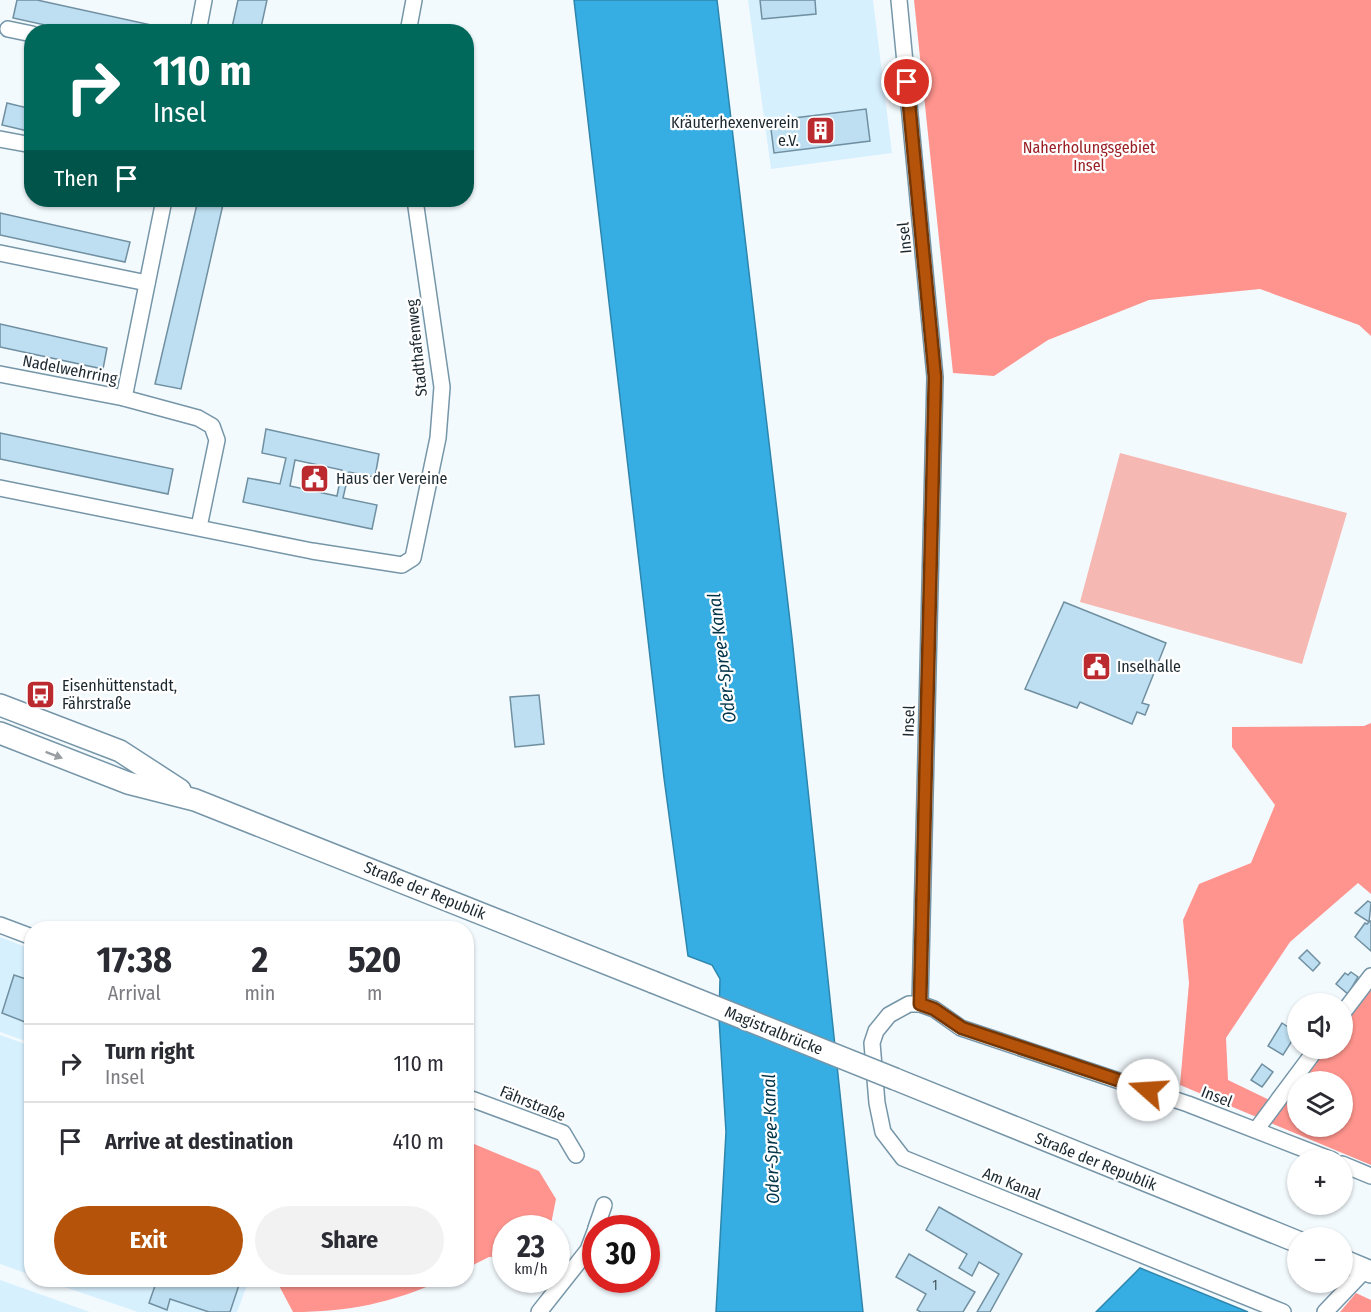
<!DOCTYPE html>
<html lang="en">
<head>
<meta charset="utf-8">
<style>
  body { margin:0; font-family:"Fira Sans Condensed",sans-serif; background:#f2f2f3; color:#2b2b33; height:100vh; display:flex; flex-direction:column; font-size:22px; white-space:nowrap }
  * { box-sizing:border-box; margin:0 }
  p { font-size:20px; color:#7c7c81 }
  .icon { flex:none; width:33px; height:33px; fill:none; stroke:currentColor; stroke-width:2; stroke-linecap:round; stroke-linejoin:round }
  .map { position:relative; flex:1; overflow:hidden }
  .sheet { position:absolute; left:24px; top:921px; width:450px; height:366px; display:flex; flex-direction:column; background:#fff; border-radius:24px; box-shadow:0 2px 4px #0004 }
  .sheet>* { flex:none }
  .guide { position:absolute; left:24px; top:24px; width:450px; height:183px; border-radius:24px; box-shadow:0 2px 4px #0004; background:#00695c; color:#fff; overflow:hidden }
  .fabs { position:absolute; left:1287px; top:993px; display:grid; gap:12px }
  .fabs a { display:grid; place-items:center; width:66px; height:66px; border-radius:50%; background:#fff; box-shadow:0 2px 4px #0004; font-size:30px }
  .speed { position:absolute; left:492px; top:1215px; display:flex; gap:12px; font-size:30px; font-weight:700; text-align:center }
  .speed>* { display:grid; place-content:center; width:78px; height:78px; border-radius:50%; background:#fff; box-shadow:0 2px 4px #0004; line-height:1 }
  .speed small { font-size:15px; font-weight:400 }
  .speed .limit { border:9px solid #d22; background:#fff; color:#111 }
  .pin { position:absolute; display:grid; place-items:center; width:51px; height:51px; color:#fff; margin:-26px; border:3px solid #fff; border-radius:50%; box-shadow:0 2px 6px #0007 }
  .me { position:absolute; width:66px; margin:-33px; rotate:289deg; stroke-linejoin:round; filter:drop-shadow(0 0 4px #0008) }
  .turn { display:flex; align-items:center; gap:21px; height:126px; padding:0 30px; font-size:27px }
  .turn .icon { width:78px; height:78px; stroke-width:2.5 }
  .turn b { display:block; font-size:42px; line-height:51px }
  .then { display:flex; align-items:center; height:57px; padding:0 30px; background:#0003; gap:12px; font-size:22px }
  .eta { display:flex; justify-content:space-evenly; align-items:center; height:102px; text-align:center }
  .eta b { font-size:36px; font-weight:700; line-height:42px }
  .cta { display:flex; gap:12px; margin-top:auto; padding:12px 30px }
  .cta a { flex:1; height:69px; border-radius:36px; background:#b45309; color:#fff; font-size:24px; font-weight:700; line-height:69px; text-align:center }
  .cta a+a { background:#f2f2f3; color:#2b2b33 }
  ul { padding:0; list-style:none }
  li { display:flex; align-items:center; gap:18px; height:78px; padding:0 30px; border-top:2px solid #e1e1e2 }
  li div { flex:1 }
  li b { display:block; font-size:22px }
  li em { font-style:normal }
  .map>svg:first-child { display:block }
  .built { fill:#d7f0fe }
  .green { fill:#f6b8b2 }
  .forest { fill:#fe948d }
  .water { fill:#36aee3; stroke:#2e86ad; stroke-width:1.5 }
  .building { fill:#bddff1; stroke:#7090a1; stroke-width:1.5; fill-rule:evenodd }
  .lines { fill:none; stroke-linecap:round; stroke-linejoin:round }
  .street-casing { stroke:#7696a8; stroke-width:18 }
  .secondary-casing { stroke:#7696a8; stroke-width:24 }
  .street { stroke:#fff; stroke-width:15 }
  .secondary { stroke:#fff; stroke-width:21 }
  .secondary-bridge-casing { stroke:#7696a8; stroke-width:24; stroke-linecap:butt }
  .secondary-bridge { stroke:#fff; stroke-width:21 }
  .oneway { fill:#989ea1 }
  .route-casing { stroke:#753606; stroke-width:15 }
  .route { stroke:#b45309; stroke-width:10 }
  .labels { text-anchor:middle; stroke-width:4.5; stroke-linejoin:round; paint-order:stroke }
  .number-label { font-size:14px; fill:#445660 }
  .poi-label { font-size:16px; fill:#1b282f; stroke:#fff; text-anchor:start }
  .park-label { font-size:16px; fill:#9a1f24; stroke:#fff }
  .street-label { font-size:16px; fill:#1b282f; stroke:#fff }
  .water-label { font-size:18px; font-style:italic; fill:#003449; stroke:#fff }
</style>
</head>
<body>
<div class="map">
<svg width="1371" height="1312" viewBox="0 0 1371 1312">
  <rect width="100%" height="100%" fill="#f3fafe"/>
  <g class="built">
    <path d="M748,0H873L892,153L771,169Z"/>
    <path d="M0,937L31,949V1043L0,1032Z"/>
    <path d="M0,1035L31,1046L29,1107L32,1108L31,1275L0,1264Z"/>
    <path d="M0,1280L90,1312H0Z"/>
    <path d="M44,1280H249L237,1312H138Z"/>
  </g>
  <path class="green" d="M1120,453L1347,513L1302,664L1080,602Z"/>
  <g class="forest">
    <path d="M914,0H1371V336L1359,325L1260,289L1149,300L1048,340L994,376L953,373Z"/>
    <path d="M1371,723V894L1358,883L1290,942L1226,1038L1228,1080L1280,1105L1297,1082L1298,1126H1342V1082L1298,1081L1323,1049L1342,1048L1343,1023L1371,986V1165L1180,1085L1189,983L1183,920L1199,884L1251,863L1275,805L1232,747V727L1364,726Z"/>
    <path d="M467,1141L539,1171L556,1199L551,1224L547,1228H506L505,1256L489,1257L467,1268Z"/>
    <path d="M276,1280H442C393,1303 347,1312 293,1312Z"/>
    <path d="M1356,1293L1371,1300V1312H1340Z"/>
  </g>
  <g class="water">
    <path d="M574,0H717L792,638L863,1312H716L726,1132L719,1018L720,979L712,965L688,956L664,778Z"/>
    <path d="M1140,1268L1248,1312H1096Z"/>
  </g>
  <g class="building">
    <path d="M17,0H37L165,28L164,32H77L13,18Z"/>
    <path d="M238,0H267L260,32H231Z"/>
    <path d="M760,0H815L816,14L762,19Z"/>
    <path d="M7,103L32,109V132L2,125Z"/>
    <path d="M866,109L870,141L774,153L770,121Z"/>
    <path d="M198,200H224L181,389L155,384Z"/>
    <path d="M0,213L130,242L125,262L0,235Z"/>
    <path d="M0,324L107,348L103,369L0,347Z"/>
    <path d="M266,429L379,454L375,477L349,472L343,498L377,505L372,529L243,502L248,478L280,484L286,458L262,453ZM295,460L342,470L337,496L290,486Z"/>
    <path d="M0,433L173,469L168,494L0,459Z"/>
    <path d="M1064,602L1166,643L1142,703L1149,705L1145,715L1137,712L1132,724L1080,702L1077,708L1025,689Z"/>
    <path d="M539,695L544,744L515,747L510,697Z"/>
    <path d="M1368,901L1371,903L1369,922L1355,913Z"/>
    <path d="M1370,921H1371V951L1355,937L1365,923L1367,924Z"/>
    <path d="M1307,950L1320,963L1313,971L1299,958Z"/>
    <path d="M1351,972L1358,977L1348,994L1336,984L1345,973L1348,975Z"/>
    <path d="M14,975L32,981V1006L25,1022L2,1013Z"/>
    <path d="M1282,1023L1297,1033L1283,1055L1268,1046Z"/>
    <path d="M1262,1064L1273,1072L1262,1087L1251,1080Z"/>
    <path d="M939,1207L1022,1254L990,1312H977L999,1274L979,1262L972,1276L959,1268L967,1254L926,1230Z"/>
    <path d="M909,1254L975,1292L963,1312H921L917,1310L926,1294L896,1277Z"/>
    <path d="M157,1280H234L240,1282L230,1312H209L170,1299L167,1310L149,1303Z"/>
  </g>
  <g class="lines">
    <defs>
      <g id="street">
        <path d="M899,0L935,377L920,1004"/>
        <path d="M8,29L32,34"/>
        <path d="M198,32L204,0"/>
        <path d="M408,32L414,0"/>
        <path d="M0,139L32,145"/>
        <path d="M0,253L147,283"/>
        <path d="M0,374L124,398L164,200"/>
        <path d="M124,398L198,418L212,426L217,440L199,527"/>
        <path d="M0,488L312,551L402,565L413,558L438,438L442,387L415,200"/>
        <path d="M0,925L32,937"/>
        <path d="M1342,1014L1371,976"/>
        <path d="M466,1097L563,1133L576,1155"/>
        <path d="M1256,1130L1317,1048"/>
        <path d="M1342,1164L1371,1176"/>
        <path d="M596,1228L604,1205"/>
        <path d="M539,1312L588,1250L596,1229"/>
        <path d="M1283,1312L903,1158L883,1132L877,1103L872,1043L876,1031L889,1015L909,1004H920L934,1009L961,1028L1188,1104L1332,1160"/>
        <path d="M1325,1312L1365,1270"/>
      </g>
      <g id="secondary">
        <path d="M0,705L120,751L180,790"/>
        <path d="M0,733L128,783L195,800L653,982"/>
        <path d="M895,1079L1298,1242"/>
        <path d="M1342,1260L1371,1272"/>
      </g>
    </defs>
    <use href="#street" class="street-casing"/>
    <use href="#secondary" class="secondary-casing"/>
    <use href="#street" class="street"/>
    <use href="#secondary" class="secondary"/>
    <defs>
      <path id="secondary-bridge" d="M653,982L895,1079"/>
    </defs>
    <use href="#secondary-bridge" class="secondary-bridge-casing"/>
    <use href="#secondary-bridge" class="secondary-bridge"/>
  </g>
  <defs><path id="oneway-solid" d="M-6-.8H1V-3.2L6.5 0L1 3.2V.8H-6Z" transform="scale(1.5)"/></defs>
  <use class="oneway" href="#oneway-solid" transform="translate(54 755) rotate(21)"/>
  <g class="lines">
    <defs>
      <path id="route" d="M907,82L935,377L920,1004L934,1009L962,1028L1148,1090"/>
    </defs>
    <use href="#route" class="route-casing"/>
    <use href="#route" class="route"/>
  </g>
  <defs>
    <symbol id="building-square" viewBox="-11 -11 22 22"><rect x="-9" y="-9" width="18" height="18" rx="4" fill="#ba2a2f" stroke="#fff"/><path d="M-4-6H4V6H1V3H-1V6H-4ZM-2.5-4.3h1.7v1.8h-1.7ZM.8-4.3h1.7v1.8H.8ZM-2.5-1h1.7V.8h-1.7ZM.8-1h1.7V.8H.8Z" fill="#fff"/></symbol>
    <symbol id="civic-square" viewBox="-11 -11 22 22"><rect x="-9" y="-9" width="18" height="18" rx="4" fill="#ba2a2f" stroke="#fff"/><path d="M-.6-6.5H3V-4.5H.6V-3L4-1V1h2V6H-6V1h2V-1L-.6-3ZM-1.2 2.5V6h2.4V2.5Z" fill="#fff"/></symbol>
    <symbol id="bus-square" viewBox="-11 -11 22 22"><rect x="-9" y="-9" width="18" height="18" rx="4" fill="#ba2a2f" stroke="#fff"/><path d="M-5-6H5V4H4V6H2V4H-2V6H-4V4H-5ZM-3.5-4V0h7V-4ZM-3.5 1.2v1.5H-2V1.2ZM2 1.2v1.5H3.5V1.2Z" fill="#fff"/></symbol>
  </defs>
  <g fill-rule="evenodd">
    <use href="#building-square" x="804" y="114" width="33" height="33"/>
    <use href="#civic-square" x="298" y="462" width="33" height="33"/>
    <use href="#civic-square" x="1080" y="650" width="33" height="33"/>
    <use href="#bus-square" x="24" y="678" width="33" height="33"/>
  </g>
  <g class="labels">
    <g class="number-label">
      <text x="935" y="1290">1</text>
    </g>
    <g class="poi-label">
      <text x="799" y="128" text-anchor="end">Kräuterhexenverein<tspan x="799" dy="18">e.V.</tspan></text>
      <text x="336" y="484">Haus der Vereine</text>
      <text x="1117" y="672">Inselhalle</text>
      <text x="62" y="691">Eisenhüttenstadt,<tspan x="62" dy="18">Fährstraße</tspan></text>
    </g>
    <g class="park-label">
      <text x="1089" y="153">Naherholungsgebiet<tspan x="1089" dy="18">Insel</tspan></text>
    </g>
    <g class="street-label">
      <text transform="translate(904 238) rotate(-96)" y="6">Insel</text>
      <text transform="translate(416 348) rotate(-96)" y="6">Stadthafenweg</text>
      <text transform="translate(70 369) rotate(11)" y="6">Nadelwehrring</text>
      <text transform="translate(908 721) rotate(-88)" y="6">Insel</text>
      <text transform="translate(425 890) rotate(22)" y="6">Straße der Republik</text>
      <text transform="translate(774 1030) rotate(22)" y="6">Magistralbrücke</text>
      <text transform="translate(1217 1096) rotate(21)" y="6">Insel</text>
      <text transform="translate(533 1103) rotate(22)" y="6">Fährstraße</text>
      <text transform="translate(1096 1161) rotate(22)" y="6">Straße der Republik</text>
      <text transform="translate(1012 1183) rotate(22)" y="6">Am Kanal</text>
    </g>
    <g class="water-label">
      <text transform="translate(722 658) rotate(-97)" y="6">Oder-Spree-Kanal</text>
      <text transform="translate(771 1139) rotate(-92)" y="6">Oder-Spree-Kanal</text>
    </g>
  </g>
</svg>
<div class="fabs">
<a><svg class="icon" aria-label="sound" viewBox="0 0 24 24"><path d="M4 9h4l5-4v14l-5-4H4zM17 9q2 3 0 6"/></svg></a>
<a><svg class="icon" aria-label="layers" viewBox="0 0 24 24"><path d="M12 4l9 5-9 5-9-5zM3 14l9 5 9-5"/></svg></a>
<a>+</a>
<a>−</a>
</div>
<div class="speed"><div>23<small>km/h</small></div><div class="limit">30</div></div>
<div class="pin" style="left:907px;top:82px;background:#d93025"><svg class="icon" aria-label="arrive" viewBox="0 0 24 24"><path d="M6 21V4h12l-3 4 3 4H6"/></svg></div>
<svg class="me" style="left:1148px;top:1090px" viewBox="-20 -20 40 40"><circle r="19" fill="#fff"/><path d="M0-13L10 11 0 6-10 11z" fill="#b45309"/></svg>
<div class="guide">
<div class="turn"><svg class="icon" aria-label="right" viewBox="0 0 24 24"><path d="M7 20v-9h11M14 6l5 5-5 5"/></svg><div><b>110 m</b>Insel</div></div>
<div class="then">Then<svg class="icon" aria-label="arrive" viewBox="0 0 24 24"><path d="M6 21V4h12l-3 4 3 4H6"/></svg></div>
</div>
<section class="sheet">
<div class="eta">
<div><b>17:38</b><p>Arrival</p></div>
<div><b>2</b><p>min</p></div>
<div><b>520</b><p>m</p></div>
</div>
<ul>
<li><svg class="icon" aria-label="right" viewBox="0 0 24 24"><path d="M7 20v-9h11M14 6l5 5-5 5"/></svg><div><b>Turn right</b><p>Insel</p></div><em>110 m</em></li>
<li><svg class="icon" aria-label="arrive" viewBox="0 0 24 24"><path d="M6 21V4h12l-3 4 3 4H6"/></svg><div><b>Arrive at destination</b></div><em>410 m</em></li>
</ul>
<div class="cta"><a>Exit</a><a>Share</a></div>
</section>
</div>
</body>
</html>
